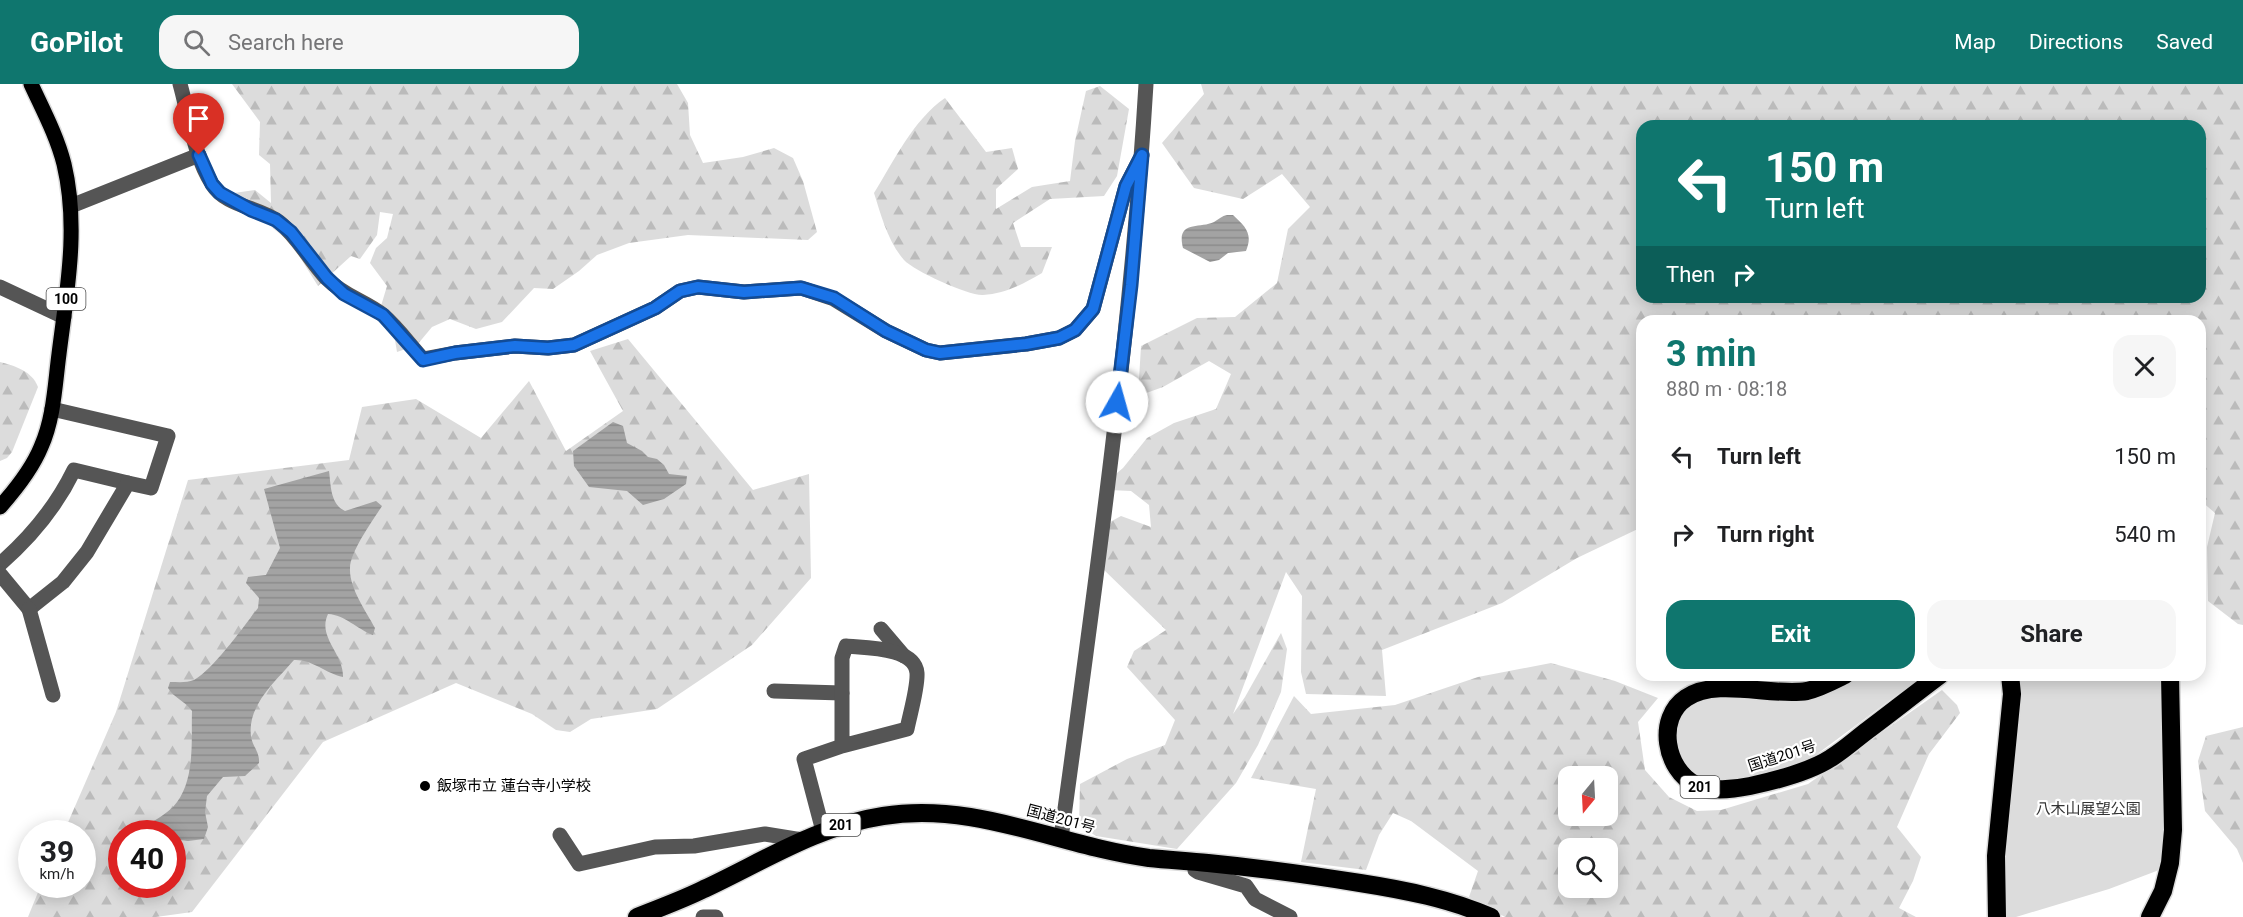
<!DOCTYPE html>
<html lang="en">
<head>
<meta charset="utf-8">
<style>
  body { margin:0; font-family:Roboto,"Noto Sans JP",sans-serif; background:#f6f6f6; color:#202124; height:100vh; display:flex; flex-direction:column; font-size:22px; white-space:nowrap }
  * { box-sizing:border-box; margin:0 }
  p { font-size:20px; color:#757577 }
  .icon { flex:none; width:33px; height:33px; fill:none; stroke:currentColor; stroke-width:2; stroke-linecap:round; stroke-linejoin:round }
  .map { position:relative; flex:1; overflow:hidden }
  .side { position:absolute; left:1636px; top:231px; width:570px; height:366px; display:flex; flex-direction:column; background:#fff; border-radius:18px; box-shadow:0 3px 15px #0003 }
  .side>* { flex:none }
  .banner { position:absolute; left:1636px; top:36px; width:570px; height:183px; border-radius:18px; box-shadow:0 3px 15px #0003; background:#0f766e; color:#fff; overflow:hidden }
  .needle { width:39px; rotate:198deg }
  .controls { position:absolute; left:1558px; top:682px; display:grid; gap:12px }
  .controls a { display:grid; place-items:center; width:60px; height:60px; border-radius:12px; background:#fff; box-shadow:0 3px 15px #0003; font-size:30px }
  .speed { position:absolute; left:18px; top:736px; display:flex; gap:12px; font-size:30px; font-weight:700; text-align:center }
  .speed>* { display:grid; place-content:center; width:78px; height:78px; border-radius:50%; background:#fff; box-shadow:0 3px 15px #0003; line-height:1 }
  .speed small { font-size:15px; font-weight:400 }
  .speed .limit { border:9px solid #d22; background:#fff; color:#111 }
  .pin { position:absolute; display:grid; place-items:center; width:51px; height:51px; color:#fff; margin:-62px -26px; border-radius:50% 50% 50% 0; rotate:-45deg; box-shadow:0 0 6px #0007 }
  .pin .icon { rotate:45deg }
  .me { position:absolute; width:66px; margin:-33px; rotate:7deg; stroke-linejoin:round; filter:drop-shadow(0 0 4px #0008) }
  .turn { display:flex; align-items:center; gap:21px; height:126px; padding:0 30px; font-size:27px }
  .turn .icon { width:78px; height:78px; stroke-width:2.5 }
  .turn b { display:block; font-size:42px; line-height:51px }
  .then { display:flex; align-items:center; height:57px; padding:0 30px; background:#0003; gap:12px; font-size:22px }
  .round { display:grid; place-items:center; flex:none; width:63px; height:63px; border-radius:18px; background:#f6f6f6 }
  .overview { display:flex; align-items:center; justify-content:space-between; height:102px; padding:0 30px }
  h1 { font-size:36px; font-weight:700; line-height:45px; color:#0f766e }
  .cta { display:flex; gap:12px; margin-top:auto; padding:12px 30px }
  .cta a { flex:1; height:69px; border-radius:18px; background:#0f766e; color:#fff; font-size:24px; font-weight:700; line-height:69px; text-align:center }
  .cta a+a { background:#f6f6f6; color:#202124 }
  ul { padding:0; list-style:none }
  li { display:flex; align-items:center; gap:18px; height:78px; padding:0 30px }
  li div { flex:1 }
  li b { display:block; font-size:22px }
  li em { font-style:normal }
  header { display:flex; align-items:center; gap:36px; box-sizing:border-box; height:84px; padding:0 30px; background:#0f766e; color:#fff }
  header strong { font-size:28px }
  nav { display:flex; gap:33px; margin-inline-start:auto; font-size:21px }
  .search { width:420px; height:54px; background:#f6f6f6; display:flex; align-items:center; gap:15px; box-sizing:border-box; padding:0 21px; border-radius:18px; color:#757577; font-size:22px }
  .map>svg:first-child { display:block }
  .forest { fill:url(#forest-firs); fill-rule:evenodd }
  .park { fill:#dcdcdc }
  .water { fill:url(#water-rules) }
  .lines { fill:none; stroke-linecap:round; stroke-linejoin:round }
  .major-casing { stroke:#dbdbdb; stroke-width:18 }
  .highway-casing { stroke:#dbdbdb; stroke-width:21 }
  .minor { stroke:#555; stroke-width:15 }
  .major { stroke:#000; stroke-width:15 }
  .highway { stroke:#000; stroke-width:18 }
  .route-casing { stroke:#114b97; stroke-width:15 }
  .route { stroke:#1a73e8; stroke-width:10 }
  .poi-dot { fill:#000; stroke:#fff; stroke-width:2 }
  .labels { text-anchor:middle; stroke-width:4.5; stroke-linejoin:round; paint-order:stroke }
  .shield { fill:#fff; stroke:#4c4c4c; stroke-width:1.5 }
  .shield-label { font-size:14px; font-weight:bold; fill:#000 }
  .street-label { font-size:15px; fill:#000; stroke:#fff }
  .poi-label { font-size:15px; fill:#000; stroke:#fff; text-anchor:start }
  .park-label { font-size:15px; fill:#333; stroke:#fff }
</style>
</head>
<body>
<header>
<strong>GoPilot</strong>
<div class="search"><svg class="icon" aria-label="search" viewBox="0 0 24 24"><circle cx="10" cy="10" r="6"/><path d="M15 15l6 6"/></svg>Search here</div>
<nav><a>Map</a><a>Directions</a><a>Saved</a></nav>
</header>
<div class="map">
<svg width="2243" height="833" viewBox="0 0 2243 833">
  <defs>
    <pattern id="forest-firs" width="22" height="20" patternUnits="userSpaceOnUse" patternTransform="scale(1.5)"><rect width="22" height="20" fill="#dcdcdc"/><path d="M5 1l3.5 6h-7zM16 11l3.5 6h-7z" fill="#bbb"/></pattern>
    <pattern id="water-rules" width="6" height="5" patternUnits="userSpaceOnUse" patternTransform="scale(1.5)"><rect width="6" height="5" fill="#a3a3a3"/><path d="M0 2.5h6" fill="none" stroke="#8b8b8b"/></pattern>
  </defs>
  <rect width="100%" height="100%" fill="#fff"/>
  <g class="forest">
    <path d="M232,0H677L688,19L690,51L703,79L743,73L774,64L793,74L803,97L817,148L808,156L688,151L629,159L597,171L579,187L553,205L534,204L502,238L476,245L450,235L432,243L417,261L397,268L394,250L381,222L387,202L370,179L376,164L387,154L393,130L380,128L377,151L360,175L351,172L318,202L291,159L257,131L228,122L234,109L255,106L271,119L270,80L259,71L260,38Z"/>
    <path d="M1201,0H2243V541L2238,540L2208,517L2207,463L2215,429L2201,417L2200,237H1642V443L1577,474L1502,519L1382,566L1386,612L1306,610L1301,588L1302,512L1286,488L1233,630L1245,613L1281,549L1287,565L1281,608L1258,661L1236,699L1177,765L1096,752L1079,741L1080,700L1127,675L1165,661L1175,636L1127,583L1134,567L1166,546L1104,486L1101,443L1121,432L1151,443L1149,421L1131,407L1109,406L1111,394L1123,384L1147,354L1174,339L1216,325L1231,290L1209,277L1163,303L1138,312L1141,262L1197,234L1235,233L1277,199L1288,145L1310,123L1282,90L1243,115L1194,104L1162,59L1204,10ZM1642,42H2200V213H1642Z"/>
    <path d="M1100,2L1129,25L1117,92L1104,112L1050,115L1013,139L1021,163H1052L1042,189C1023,200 1005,210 983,211C969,212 914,187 904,176C888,158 881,131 874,109C894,77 913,36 945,14L986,68L1012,64L1018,85L996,105V125L1032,103L1070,97L1075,57L1086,7Z"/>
    <path d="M628,255L753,406L809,390L811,494L752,561L657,625L591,635L570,648L556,646L532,630L456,599L323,658L192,828L156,833H28L41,801H82V750H63L116,628L188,396L349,376L362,323L416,315L481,354L529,297L566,367L623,327L590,267ZM122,750H172V801H122Z"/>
    <path d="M0,278C15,282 32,287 38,303L12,368L7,374L0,377Z"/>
    <path d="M1551,579L1615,597L1658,614L1638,638L1645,686L1669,713L1697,727L1721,726L1808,700L1942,606L1957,621L1960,629L1929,670L1897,743L1921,773L1913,797L1899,824L1916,833H1505L1469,813L1478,787L1411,737L1393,729L1379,751L1366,786L1301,778L1316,705L1251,694L1294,612L1311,630L1395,621L1478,593ZM1569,693H1608V732H1569ZM1569,765H1608V804H1569Z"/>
    <path d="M2243,643V779L2237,765L2205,727L2198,677L2206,652Z"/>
  </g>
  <g class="park">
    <path d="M1860,591H1924L1805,679L1768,690L1714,699L1689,693L1675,664L1680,631L1690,618L1710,613L1830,607Z"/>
    <path d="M2018,591H2166L2167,783L2109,805L2016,833H2005L2002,781Z"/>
  </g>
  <g class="water">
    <path d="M1227,131H1233C1246,143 1253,150 1246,167L1228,169L1219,176L1210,178L1183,164C1176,136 1199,145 1214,138C1219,135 1222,132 1227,131Z"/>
    <path d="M613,338L623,342L627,359L642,367L648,373L657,375L664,381L669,390L687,392L686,400L664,415L643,421L627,407L589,403L574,382L573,367Z"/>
    <path d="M329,387C331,401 330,420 345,427L376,417L382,422C373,436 350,468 350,484C349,504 366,527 375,544L373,551C357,545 345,531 328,530C317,553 344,570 343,593C325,589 312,575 294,576C276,597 247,621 251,652C252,662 260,668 259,679L245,692L223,693L207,712L205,728L208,743L204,755L188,757L173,755L172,750H144L146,742C155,736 166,730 173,723C196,698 191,657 192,627C185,617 174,614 168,604L170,598C178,598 187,599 194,596C213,586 244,542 258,524L259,514L246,499L248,493L266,491L280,464L264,405Z"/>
  </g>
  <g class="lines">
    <defs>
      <path id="major" d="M0,423C16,405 32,385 41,363C54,334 55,300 59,270C67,206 79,143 64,80C57,52 43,26 31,0"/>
      <g id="highway">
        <path d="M1845,591C1833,597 1820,604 1807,607C1771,613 1717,593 1686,614C1656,634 1665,686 1696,701C1710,708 1735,705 1750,702C1774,697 1811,687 1831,674C1844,666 1856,655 1868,646C1892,628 1916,609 1940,591"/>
        <path d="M637,833C659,824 682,816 704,805C764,777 817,742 883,732C977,717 1058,762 1149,774C1169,776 1188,777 1208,779C1259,784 1310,791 1360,799C1405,806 1450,815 1491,833"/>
        <path d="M1997,833L1996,772L2012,610L2010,591"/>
        <path d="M2150,833L2163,807L2170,779L2173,746L2170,591"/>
      </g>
    </defs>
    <use href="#major" class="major-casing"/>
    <use href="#highway" class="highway-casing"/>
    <g class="minor">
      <path d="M180,0C189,32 194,72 212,100C226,123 260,123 279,138C298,153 309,176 326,194C344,212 365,217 383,231C398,244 410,261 423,275L455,269L515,262L548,264L574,261L655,224L680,207L698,203L744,208L801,204L834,215L886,247L926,266L940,269L1026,260L1059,254L1075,246L1093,225L1126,102L1142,71"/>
      <path d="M71,122L199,71"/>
      <path d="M0,203L64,233"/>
      <path d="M0,480C31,453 56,423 74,386L128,399"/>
      <path d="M0,490L29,525L63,498L87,468L128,399L151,404L168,352L52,325"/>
      <path d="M29,525L53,611"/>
      <path d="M881,545L904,572"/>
      <path d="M774,607L842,609"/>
      <path d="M823,747L804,675L842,662L907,645C910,630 918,603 917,589C915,563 865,564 846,562L842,574V662"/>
      <path d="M560,751L579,780L655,763L694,762L765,750L802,756"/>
      <path d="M1061,754C1095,504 1131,252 1146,0"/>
      <path d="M1196,778L1195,786L1198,788L1246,802L1255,815L1290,833"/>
      <path d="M703,833H716"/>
    </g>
    <use href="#major" class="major"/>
    <use href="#highway" class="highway"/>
  </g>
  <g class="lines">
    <defs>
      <path id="route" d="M199,71L212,100L220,109L251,126L276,136L291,148L327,194L344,210L383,231L423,276L455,269L515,262L548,264L574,261L655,224L680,207L698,203L744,208L801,204L834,214L886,247L926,266L940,269L1026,260L1059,254L1075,246L1093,225L1126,102L1142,71L1131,201L1117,318"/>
    </defs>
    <use href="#route" class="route-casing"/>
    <use href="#route" class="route"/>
  </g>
  <circle class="poi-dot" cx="425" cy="702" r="6"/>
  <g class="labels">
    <g class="shield">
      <rect x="46.5" y="204" width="39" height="22" rx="4.5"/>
      <rect x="1680.5" y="692" width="39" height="22" rx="4.5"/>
      <rect x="821.5" y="730" width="39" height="22" rx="4.5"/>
    </g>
    <g class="shield-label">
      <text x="66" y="220">100</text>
      <text x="1700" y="708">201</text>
      <text x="841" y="746">201</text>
    </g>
    <g class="street-label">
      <text transform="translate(1782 672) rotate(-18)" y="5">国道201号</text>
      <text transform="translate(1061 735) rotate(15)" y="5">国道201号</text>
    </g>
    <g class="poi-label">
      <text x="437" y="707">飯塚市立 蓮台寺小学校</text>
    </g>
    <g class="park-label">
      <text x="2088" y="730">八木山展望公園</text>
    </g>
  </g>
</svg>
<div class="controls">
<a><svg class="needle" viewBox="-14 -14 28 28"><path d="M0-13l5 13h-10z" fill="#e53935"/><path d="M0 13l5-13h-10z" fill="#757577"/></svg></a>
<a><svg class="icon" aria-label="search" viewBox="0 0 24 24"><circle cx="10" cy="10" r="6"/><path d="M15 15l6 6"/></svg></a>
</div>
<div class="speed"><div>39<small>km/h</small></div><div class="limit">40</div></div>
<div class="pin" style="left:199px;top:71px;background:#d93025"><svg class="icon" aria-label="arrive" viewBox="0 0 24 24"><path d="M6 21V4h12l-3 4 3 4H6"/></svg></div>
<svg class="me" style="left:1117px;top:318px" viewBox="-20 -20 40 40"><circle r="19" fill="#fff"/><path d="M0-13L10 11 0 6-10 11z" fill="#1a73e8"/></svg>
<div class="banner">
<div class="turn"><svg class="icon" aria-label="left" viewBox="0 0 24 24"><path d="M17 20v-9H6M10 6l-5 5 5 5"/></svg><div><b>150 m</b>Turn left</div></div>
<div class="then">Then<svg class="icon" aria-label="right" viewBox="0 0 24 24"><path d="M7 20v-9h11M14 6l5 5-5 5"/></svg></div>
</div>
<section class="side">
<div class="overview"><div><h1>3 min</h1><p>880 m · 08:18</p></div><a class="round"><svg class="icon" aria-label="close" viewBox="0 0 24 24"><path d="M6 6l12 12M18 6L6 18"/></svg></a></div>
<ul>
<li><svg class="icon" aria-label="left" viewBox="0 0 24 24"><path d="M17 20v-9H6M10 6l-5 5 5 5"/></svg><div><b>Turn left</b></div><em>150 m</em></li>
<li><svg class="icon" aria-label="right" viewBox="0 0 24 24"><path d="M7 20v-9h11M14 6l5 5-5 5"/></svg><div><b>Turn right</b></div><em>540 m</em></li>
</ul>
<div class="cta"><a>Exit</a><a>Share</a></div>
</section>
</div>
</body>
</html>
